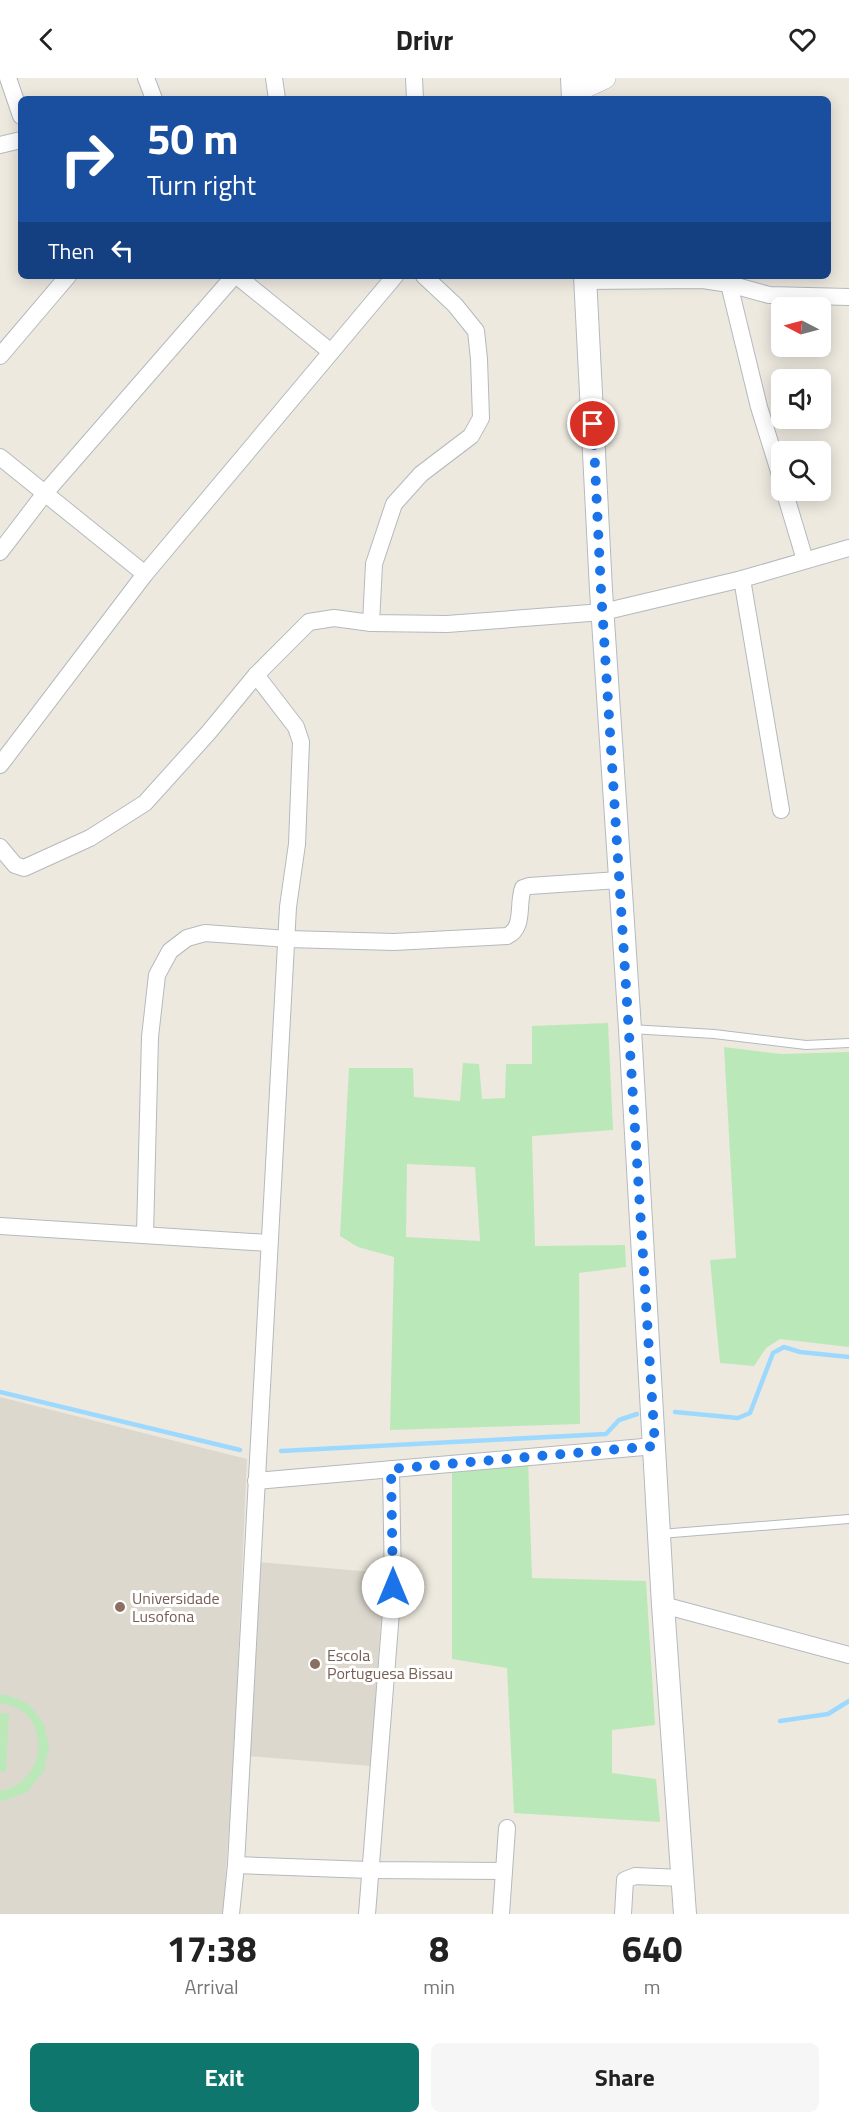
<!DOCTYPE html>
<html lang="en">
<head>
<meta charset="utf-8">
<style>
  body { margin:0; font-family:"Titillium Web",sans-serif; background:#f6f6f6; color:#222; height:100vh; display:flex; flex-direction:column; font-size:22px; white-space:nowrap }
  * { box-sizing:border-box; margin:0 }
  p { font-size:20px; color:#767676 }
  .icon { flex:none; width:33px; height:33px; fill:none; stroke:currentColor; stroke-width:2; stroke-linecap:round; stroke-linejoin:round }
  .map { position:relative; height:1836px; overflow:hidden }
  .drawer { display:flex; flex-direction:column; background:#fff; flex:1 }
  .drawer>* { flex:none }
  .banner { position:absolute; left:18px; top:18px; width:813px; height:183px; border-radius:9px; box-shadow:0 3px 15px #0003; background:#1a4fa0; color:#fff; overflow:hidden }
  .needle { width:39px; rotate:276deg }
  .fabs { position:absolute; left:771px; top:219px; display:grid; gap:12px }
  .fabs a { display:grid; place-items:center; width:60px; height:60px; border-radius:9px; background:#fff; box-shadow:0 3px 15px #0003; font-size:30px }
  .pin { position:absolute; display:grid; place-items:center; width:51px; height:51px; color:#fff; margin:-26px; border:3px solid #fff; border-radius:50%; box-shadow:0 2px 6px #0007 }
  .me { position:absolute; width:66px; margin:-33px; rotate:0deg; stroke-linejoin:round; filter:drop-shadow(0 0 4px #0008) }
  .turn { display:flex; align-items:center; gap:21px; height:126px; padding:0 30px; font-size:27px }
  .turn .icon { width:78px; height:78px; stroke-width:2.5 }
  .turn b { display:block; font-size:42px; line-height:51px }
  .then { display:flex; align-items:center; height:57px; padding:0 30px; background:#0003; gap:12px; font-size:22px }
  .eta { display:flex; justify-content:space-evenly; align-items:center; height:102px; text-align:center }
  .eta b { font-size:36px; font-weight:700; line-height:42px }
  .button { display:flex; gap:12px; margin-top:auto; padding:12px 30px }
  .button a { flex:1; height:69px; border-radius:9px; background:#0f766e; color:#fff; font-size:24px; font-weight:700; line-height:69px; text-align:center }
  .button a+a { background:#f6f6f6; color:#222 }
  header { display:flex; justify-content:space-between; align-items:center; height:78px; padding:0 30px; background:#fff; font-size:27px; font-weight:700 }
  .map>svg:first-child { display:block }
  .education { fill:#dcd8ce }
  .green { fill:#bbe8b8; fill-rule:evenodd }
  .lines { fill:none; stroke-linecap:round; stroke-linejoin:round }
  .stream { stroke:#9dd9ff; stroke-width:4.5 }
  .service-casing { stroke:#b5b9be; stroke-width:10 }
  .minor-casing { stroke:#b5b9be; stroke-width:18 }
  .tertiary-casing { stroke:#b5b9be; stroke-width:22 }
  .secondary-casing { stroke:#b5bac0; stroke-width:24 }
  .service { stroke:#fff; stroke-width:8 }
  .minor { stroke:#fff; stroke-width:16 }
  .tertiary { stroke:#fff; stroke-width:21 }
  .secondary { stroke:#fff; stroke-width:22 }
  .route { stroke:#1a73e8; stroke-width:10; stroke-dasharray:0 18 }
  .education-dot { fill:#8d6e63; stroke:#fff; stroke-width:2 }
  .labels { text-anchor:middle; stroke-width:6; stroke-linejoin:round; paint-order:stroke }
  .education-label { font-size:16px; fill:#785e54; stroke:#fff; text-anchor:start }
</style>
</head>
<body>
<header><svg class="icon" aria-label="back" viewBox="0 0 24 24"><path d="M15 5l-7 7 7 7"/></svg>Drivr<svg class="icon" aria-label="heart" viewBox="0 0 24 24"><path d="M12 20l-8-8c-3-5 5-10 8-4 3-6 11-1 8 4z"/></svg></header>
<div class="map">
<svg width="849" height="1836" viewBox="0 0 849 1836">
  <rect width="100%" height="100%" fill="#ede9df"/>
  <g class="education">
    <path d="M0,1319L247,1381L234,1677L223,1836H0Z"/>
    <path d="M258,1484L384,1495L371,1688L247,1678Z"/>
  </g>
  <g class="green">
    <path d="M608,945L613,1052L532,1058L535,1168L625,1167L626,1189L579,1195L580,1346L390,1352L394,1179L358,1169L340,1158L349,990H413L414,1019L460,1023L463,985L479,986L482,1021L505,1020L506,986H532V948ZM407,1086L475,1089L480,1163L406,1159Z"/>
    <path d="M724,969L781,976L849,974V1269L780,1261L766,1270L754,1288L720,1285L710,1182L736,1180Z"/>
    <path d="M528,1381L532,1500L646,1503L655,1647L612,1652V1695L656,1701L660,1744L514,1735L507,1590L452,1581V1387Z"/>
    <path d="M0,1617H8L29,1626L44,1646L49,1669L44,1693L27,1714L3,1723H0V1713C53,1703 49,1627 0,1626Z"/>
    <path d="M0,1635L9,1636L6,1694L0,1693Z"/>
  </g>
  <g class="lines">
    <g class="stream">
      <path d="M0,1314L240,1372"/>
      <path d="M675,1334L738,1340L750,1335L773,1275L784,1269L800,1274L849,1279"/>
      <path d="M281,1373L606,1356L619,1342L637,1336"/>
      <path d="M780,1643L828,1636L849,1623"/>
    </g>
    <defs>
      <g id="service">
        <path d="M631,951L714,956L806,967L849,965"/>
        <path d="M660,1456L849,1441"/>
      </g>
      <g id="minor">
        <path d="M8,0L21,38"/>
        <path d="M146,0L154,21"/>
        <path d="M274,0L277,21"/>
        <path d="M414,0L415,21"/>
        <path d="M0,67L21,62"/>
        <path d="M237,198L331,274"/>
        <path d="M586,203L703,202L729,206L769,217L849,219"/>
        <path d="M729,206L759,329L782,403"/>
        <path d="M0,278L68,198"/>
        <path d="M0,379L145,496"/>
        <path d="M784,412L805,482"/>
        <path d="M0,474L45,415L234,198"/>
        <path d="M742,501L781,732"/>
        <path d="M371,545L374,486L394,426L421,396L471,358L481,340L479,281L476,253L455,227L424,198"/>
        <path d="M0,687L145,496L395,198"/>
        <path d="M0,769L15,787L24,790L90,760L145,725L209,654L256,597L309,544L334,540L371,545L447,546L603,534L742,501L849,470"/>
        <path d="M0,1148L269,1165"/>
        <path d="M145,1156L150,959L157,897L170,873L187,860L205,855L288,861L394,864L507,858C525,850 517,826 523,810L529,808L619,802"/>
        <path d="M256,1403L655,1368"/>
        <path d="M663,1527L849,1577"/>
        <path d="M236,1787L369,1792L504,1793"/>
        <path d="M231,1836L236,1787L288,829L297,766L301,664L296,649L256,597"/>
        <path d="M367,1836L393,1509L391,1391"/>
        <path d="M501,1836L507,1750"/>
        <path d="M623,1836L625,1802L635,1798L682,1800"/>
      </g>
      <path id="tertiary" d="M573,15L605,0"/>
      <g id="secondary">
        <path d="M572,0L573,21"/>
        <path d="M585,198L601,512L630,951L663,1527L685,1836"/>
      </g>
    </defs>
    <use href="#service" class="service-casing"/>
    <use href="#minor" class="minor-casing"/>
    <use href="#tertiary" class="tertiary-casing"/>
    <use href="#secondary" class="secondary-casing"/>
    <use href="#service" class="service"/>
    <use href="#minor" class="minor"/>
    <use href="#tertiary" class="tertiary"/>
    <use href="#secondary" class="secondary"/>
  </g>
  <g class="lines">
    <path class="route" d="M393,1509L391,1391L655,1368L601,512L593,346"/>
  </g>
  <g class="education-dot">
    <circle cx="120" cy="1529" r="6"/>
    <circle cx="315" cy="1586" r="6"/>
  </g>
  <g class="labels">
    <g class="education-label">
      <text x="132" y="1526">Universidade<tspan x="132" dy="18">Lusofona</tspan></text>
      <text x="327" y="1583">Escola<tspan x="327" dy="18">Portuguesa Bissau</tspan></text>
    </g>
  </g>
</svg>
<div class="fabs">
<a><svg class="needle" viewBox="-14 -14 28 28"><path d="M0-13l5 13h-10z" fill="#e53935"/><path d="M0 13l5-13h-10z" fill="#767676"/></svg></a>
<a><svg class="icon" aria-label="sound" viewBox="0 0 24 24"><path d="M4 9h4l5-4v14l-5-4H4zM17 9q2 3 0 6"/></svg></a>
<a><svg class="icon" aria-label="search" viewBox="0 0 24 24"><circle cx="10" cy="10" r="6"/><path d="M15 15l6 6"/></svg></a>
</div>
<div class="pin" style="left:593px;top:346px;background:#d93025"><svg class="icon" aria-label="arrive" viewBox="0 0 24 24"><path d="M6 21V4h12l-3 4 3 4H6"/></svg></div>
<svg class="me" style="left:393px;top:1509px" viewBox="-20 -20 40 40"><circle r="19" fill="#fff"/><path d="M0-13L10 11 0 6-10 11z" fill="#1a73e8"/></svg>
<div class="banner">
<div class="turn"><svg class="icon" aria-label="right" viewBox="0 0 24 24"><path d="M7 20v-9h11M14 6l5 5-5 5"/></svg><div><b>50 m</b>Turn right</div></div>
<div class="then">Then<svg class="icon" aria-label="left" viewBox="0 0 24 24"><path d="M17 20v-9H6M10 6l-5 5 5 5"/></svg></div>
</div>
</div>
<section class="drawer">
<div class="eta">
<div><b>17:38</b><p>Arrival</p></div>
<div><b>8</b><p>min</p></div>
<div><b>640</b><p>m</p></div>
</div>
<div class="button"><a>Exit</a><a>Share</a></div>
</section>
</body>
</html>
